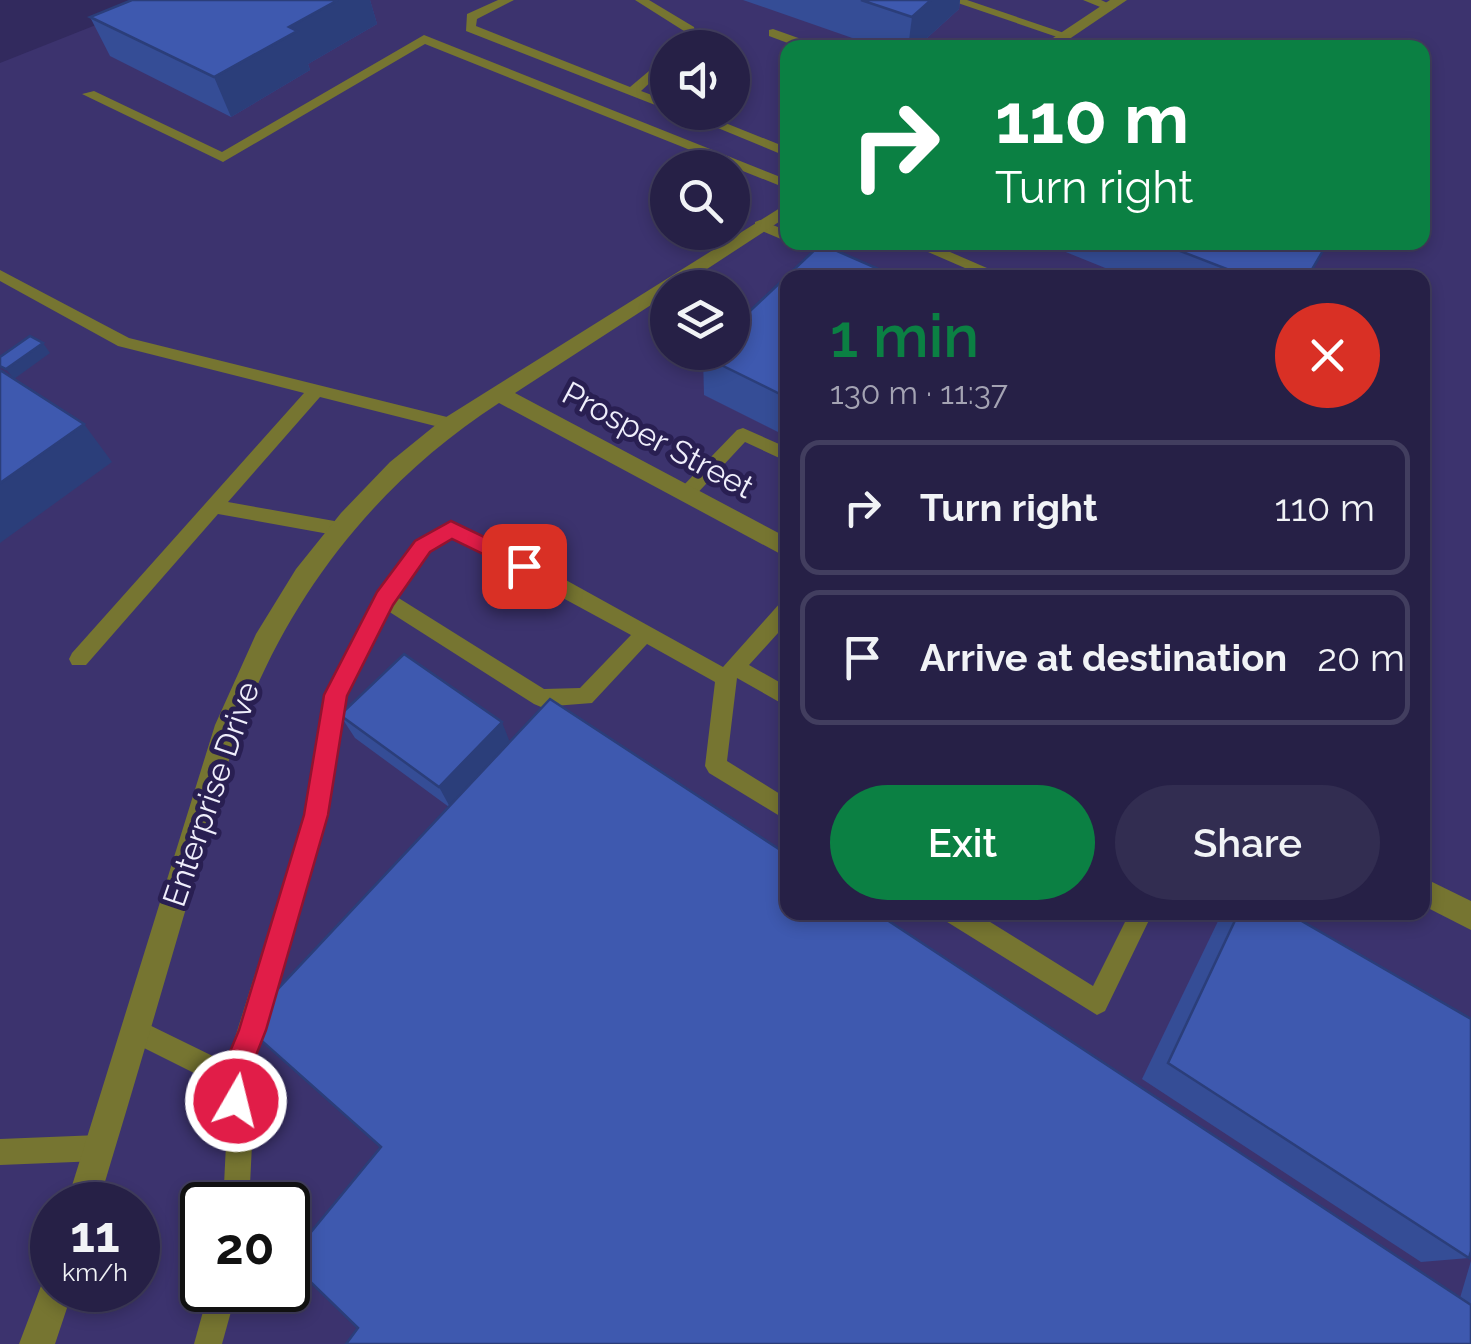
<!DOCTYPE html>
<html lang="en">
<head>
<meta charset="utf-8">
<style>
  body { margin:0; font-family:Raleway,sans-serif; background:#322d51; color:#f1f3f6; height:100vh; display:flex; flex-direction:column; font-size:38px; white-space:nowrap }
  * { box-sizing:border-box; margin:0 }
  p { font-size:32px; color:#a4a3b3 }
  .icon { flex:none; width:55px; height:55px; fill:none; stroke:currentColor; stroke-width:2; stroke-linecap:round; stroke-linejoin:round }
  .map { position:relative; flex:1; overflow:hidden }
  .drawer { position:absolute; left:780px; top:270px; width:650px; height:650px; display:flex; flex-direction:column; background:#262046; border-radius:20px; box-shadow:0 5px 15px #0003,0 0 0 2px #423e5f }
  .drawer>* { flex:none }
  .hud { position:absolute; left:780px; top:40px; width:650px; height:210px; border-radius:20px; box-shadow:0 5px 15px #0003,0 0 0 2px #423e5f; background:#0b8043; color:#fff; overflow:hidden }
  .buttons { position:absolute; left:650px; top:30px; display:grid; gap:20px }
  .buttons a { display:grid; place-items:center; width:100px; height:100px; border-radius:50%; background:#262046; box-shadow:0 5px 15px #0003,0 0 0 2px #423e5f; font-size:50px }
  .speed { position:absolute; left:30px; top:1182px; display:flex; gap:20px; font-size:50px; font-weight:700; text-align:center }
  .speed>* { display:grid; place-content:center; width:130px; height:130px; border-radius:50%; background:#262046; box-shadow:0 5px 15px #0003,0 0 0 2px #423e5f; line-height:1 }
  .speed small { font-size:25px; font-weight:400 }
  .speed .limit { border:5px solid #111; border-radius:15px; background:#fff; color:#111 }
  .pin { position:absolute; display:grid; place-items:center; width:85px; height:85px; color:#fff; margin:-42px; border-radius:20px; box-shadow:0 5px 15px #0006 }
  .me { position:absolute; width:110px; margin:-55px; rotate:8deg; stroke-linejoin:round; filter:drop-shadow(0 0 8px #0008) }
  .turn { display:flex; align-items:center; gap:35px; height:210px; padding:0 50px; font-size:45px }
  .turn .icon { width:130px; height:130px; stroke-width:2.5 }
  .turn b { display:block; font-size:70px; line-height:85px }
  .round { display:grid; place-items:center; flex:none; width:105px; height:105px; border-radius:52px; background:#322d51 }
  .head { display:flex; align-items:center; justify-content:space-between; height:170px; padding:0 50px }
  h1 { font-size:60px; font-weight:600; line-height:75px; color:#0b8043 }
  .action { display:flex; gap:20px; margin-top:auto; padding:20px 50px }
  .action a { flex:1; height:115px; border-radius:60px; background:#0b8043; color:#fff; font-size:40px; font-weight:600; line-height:115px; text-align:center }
  .action a+a { background:#322d51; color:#f1f3f6 }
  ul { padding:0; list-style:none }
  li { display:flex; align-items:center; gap:30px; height:135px; margin:0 20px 15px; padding:0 30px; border:5px solid #423e5f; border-radius:20px }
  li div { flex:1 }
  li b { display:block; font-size:38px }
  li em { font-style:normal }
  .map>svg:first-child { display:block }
  .built { fill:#3c336e; fill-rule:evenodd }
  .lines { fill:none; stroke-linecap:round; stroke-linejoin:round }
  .lane { fill:#767531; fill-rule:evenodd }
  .street { fill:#767531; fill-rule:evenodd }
  .wall { fill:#354d96 }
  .shaded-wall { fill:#2b3e7a }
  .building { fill:#3e59af; stroke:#2b3e7a; stroke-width:2.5 }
  .route { fill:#e11d48; stroke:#92132f; stroke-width:2.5 }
  .labels { text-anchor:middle; stroke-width:10; stroke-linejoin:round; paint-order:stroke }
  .street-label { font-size:32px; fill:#efeefb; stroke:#291f52 }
</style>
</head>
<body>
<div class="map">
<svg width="1471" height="1344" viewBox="0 0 1471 1344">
  <rect width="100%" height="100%" fill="#322a5e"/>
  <path class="built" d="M159,0H1471V1344H0V63ZM668,48H732V112H668ZM788,48H1422V242H788ZM668,168H732V232H668ZM788,278H1422V912H788ZM668,288H732V352H668ZM52,1205H138V1290H52ZM202,1205H288V1290H202Z"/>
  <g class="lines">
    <g class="lane">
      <path d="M498,0H514L477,19L476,26L630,87L668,55V66L641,91L668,101V110L466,31L467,14Z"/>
      <path d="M635,0H649L694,27L696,37L687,48H674L684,36V31Z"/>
      <path d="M949,0H967L1070,35L1060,38Z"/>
      <path d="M1083,0H1101L1116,7L1110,11Z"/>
      <path d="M773,29L818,45L820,48H801L769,36V30Z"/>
      <path d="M424,35L788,180V189L425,44L223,162L82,94L94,91L222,152Z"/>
      <path d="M679,112H698L788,148V157Z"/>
      <path d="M760,220L788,231V242L755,228V222Z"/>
      <path d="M793,242H814L886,278H865Z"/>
      <path d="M905,242H927L1010,278H988Z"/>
      <path d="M0,270L129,338L451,418L460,424L451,430L320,397L228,502L340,522L349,529L346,534L340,536L218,514L86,665H72L69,659L72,653L304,393L118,346L0,281Z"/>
      <path d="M743,428L788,448V462L745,442L692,499H680L677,494L680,489L737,430Z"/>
      <path d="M451,522L501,544L723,667L781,602L788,600V622L749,665L788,687V707L737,678L727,761L788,799V821L709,773L705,766L715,682L647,644L592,703L541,707L534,704L388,611L345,696L327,815L264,1029L245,1079L253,1124L249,1205H223L227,1124L222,1087L126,1039L123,1030L126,1021L135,1018L227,1063L305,815L325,695L378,594L416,542ZM452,538L631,635L580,688L544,689L397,597L430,552Z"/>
      <path d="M941,912H974L1093,986L1130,912H1153L1105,1011L1097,1015L944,920Z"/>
      <path d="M99,1135L108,1139L112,1148L108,1157L99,1161L0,1165V1139Z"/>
      <path d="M209,1290H237L222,1344H194Z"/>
    </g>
    <g class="street">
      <path d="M1110,0H1127L1056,48H1038Z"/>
      <path d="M788,203V216L678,288H668V294L515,393L788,538V558L499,403C380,480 292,590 242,723C220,780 207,840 189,898C159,1001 129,1103 98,1205H66L215,725L256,634L296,569L341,513L390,462L443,419Z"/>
      <path d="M1422,877L1471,901V930L1422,905Z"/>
      <path d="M52,1274V1290H73L55,1344H19L44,1278Z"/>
    </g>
  </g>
  <g class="wall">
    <path d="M132,0H370L377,24L308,64L310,70L231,117L110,56L90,17Z"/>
    <path d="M743,0H960L959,9L916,48H881Z"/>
    <path d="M1041,242H1305L1309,278H1130Z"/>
    <path d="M788,278V437L704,395L703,356Z"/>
    <path d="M340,715L510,741L1460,1298L1471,1261V1344L358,1328L381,1147L449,807L355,738Z"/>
    <path d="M1223,912H1286L1469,1258L1421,1262L1142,1079L1221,915Z"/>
  </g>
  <g class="shaded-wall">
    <path d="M338,0H370L377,24L308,64L310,70L231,117L214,77L289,27Z"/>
    <path d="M931,0H960L959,9L916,48H908L912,17Z"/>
    <path d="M43,343L50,353L14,379L6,369Z"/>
    <path d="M84,424L112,462L0,543V483Z"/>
    <path d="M502,722L511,745L451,809L439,787Z"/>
  </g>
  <g class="building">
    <path d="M132,0H338L289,27L297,31L214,77L90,17Z"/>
    <path d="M861,0H931L912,17Z"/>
    <path d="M1157,242H1305L1324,249L1307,278H1250Z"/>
    <path d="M821,244L899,278H788V398L703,356L707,352H732V328Z"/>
    <path d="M30,336L43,343L6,369L0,366V357Z"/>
    <path d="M0,370L84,424L0,483Z"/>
    <path d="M404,654L502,722L439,787L340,715Z"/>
    <path d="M550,699L788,855V912H875L1471,1305V1344H346L358,1328L288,1260L381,1147L244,1025Z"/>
    <path d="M1239,912H1286L1471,1019V1251L1469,1258L1168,1063Z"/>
  </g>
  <path class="route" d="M451,521L532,560L535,566L524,574L452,539L430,552L393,605L347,696L328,815L266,1030L247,1078L251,1101L247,1111L236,1116L226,1111L219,1078L239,1030L304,815L324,695L377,592L415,541Z"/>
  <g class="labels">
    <g class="street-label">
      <text transform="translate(658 440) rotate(28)" y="11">Prosper Street</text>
      <text transform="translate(211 794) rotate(-71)" y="11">Enterprise Drive</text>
    </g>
  </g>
</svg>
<div class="buttons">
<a><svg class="icon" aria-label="sound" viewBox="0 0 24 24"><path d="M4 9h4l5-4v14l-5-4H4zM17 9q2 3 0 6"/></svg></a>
<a><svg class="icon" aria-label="search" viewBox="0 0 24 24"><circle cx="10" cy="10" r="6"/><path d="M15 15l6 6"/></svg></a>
<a><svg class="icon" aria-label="layers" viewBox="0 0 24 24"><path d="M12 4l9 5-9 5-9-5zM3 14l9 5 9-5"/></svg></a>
</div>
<div class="speed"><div>11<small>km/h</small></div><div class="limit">20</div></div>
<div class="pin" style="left:524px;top:566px;background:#d93025"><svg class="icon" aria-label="arrive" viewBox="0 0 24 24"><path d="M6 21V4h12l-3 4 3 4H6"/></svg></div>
<svg class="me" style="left:236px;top:1101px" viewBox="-20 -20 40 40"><circle r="17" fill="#e11d48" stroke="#fff" stroke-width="3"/><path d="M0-11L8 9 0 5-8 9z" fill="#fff"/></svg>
<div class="hud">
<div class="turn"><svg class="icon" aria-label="right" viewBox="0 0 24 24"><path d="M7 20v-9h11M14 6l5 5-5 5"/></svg><div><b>110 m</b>Turn right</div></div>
</div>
<section class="drawer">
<div class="head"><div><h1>1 min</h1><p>130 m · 11:37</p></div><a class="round" style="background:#d93025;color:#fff"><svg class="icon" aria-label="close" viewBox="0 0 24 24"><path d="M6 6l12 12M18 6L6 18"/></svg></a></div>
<ul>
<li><svg class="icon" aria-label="right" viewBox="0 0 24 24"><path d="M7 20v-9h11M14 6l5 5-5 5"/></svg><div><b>Turn right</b></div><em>110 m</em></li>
<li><svg class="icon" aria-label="arrive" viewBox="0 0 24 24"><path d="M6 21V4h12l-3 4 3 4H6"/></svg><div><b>Arrive at destination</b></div><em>20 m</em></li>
</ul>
<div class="action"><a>Exit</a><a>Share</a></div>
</section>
</div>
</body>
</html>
